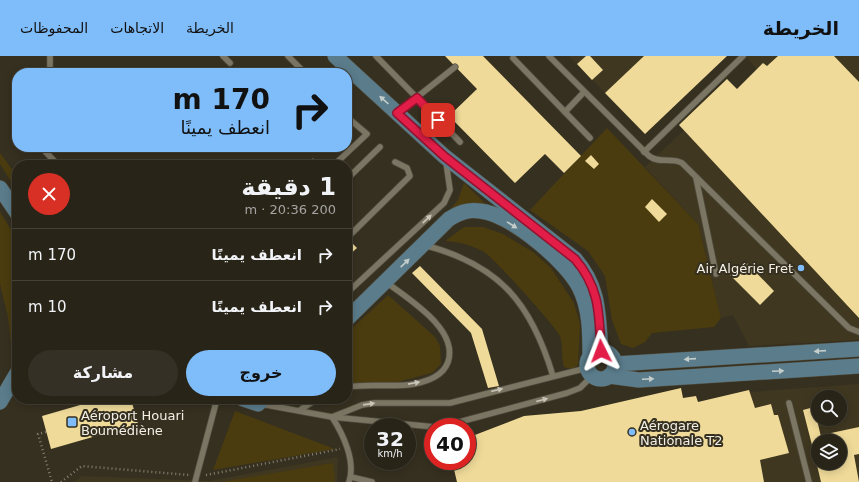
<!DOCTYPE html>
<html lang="ar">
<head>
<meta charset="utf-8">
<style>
  body { margin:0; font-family:"DejaVu Sans",Vazirmatn,sans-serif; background:#343025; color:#f1f3f6; direction:rtl; height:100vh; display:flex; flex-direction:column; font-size:15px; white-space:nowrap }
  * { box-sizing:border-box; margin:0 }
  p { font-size:13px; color:#a5a4a2 }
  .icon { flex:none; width:22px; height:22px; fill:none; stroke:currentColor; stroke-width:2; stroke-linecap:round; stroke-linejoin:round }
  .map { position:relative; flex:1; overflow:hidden; direction:ltr }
  .side { position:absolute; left:12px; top:104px; width:340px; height:244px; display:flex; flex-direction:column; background:#282418; border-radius:16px; box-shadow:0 2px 10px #0003,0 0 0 1px #444137; direction:rtl }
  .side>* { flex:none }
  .banner { position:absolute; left:12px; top:12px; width:340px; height:84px; border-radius:16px; box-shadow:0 2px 10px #0003,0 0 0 1px #444137; direction:rtl; background:#7fbdfa; color:#111; overflow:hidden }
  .buttons { position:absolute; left:811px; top:334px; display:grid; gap:8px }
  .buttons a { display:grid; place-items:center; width:36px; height:36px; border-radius:50%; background:#282418; box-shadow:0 2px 10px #0003,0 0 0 1px #444137; font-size:20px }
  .speed { position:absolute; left:364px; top:362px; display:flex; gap:8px; font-size:20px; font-weight:700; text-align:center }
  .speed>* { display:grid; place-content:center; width:52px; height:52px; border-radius:50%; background:#282418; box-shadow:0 2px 10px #0003,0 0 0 1px #444137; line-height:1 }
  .speed small { font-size:10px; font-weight:400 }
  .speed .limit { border:6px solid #d22; background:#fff; color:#111 }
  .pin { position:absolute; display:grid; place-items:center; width:34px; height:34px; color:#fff; margin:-17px; border-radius:8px; box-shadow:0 2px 6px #0006 }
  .me { position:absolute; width:44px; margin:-22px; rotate:357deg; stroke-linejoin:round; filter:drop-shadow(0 0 3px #0008) }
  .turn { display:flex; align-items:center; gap:14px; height:84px; padding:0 16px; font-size:18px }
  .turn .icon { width:52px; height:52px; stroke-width:2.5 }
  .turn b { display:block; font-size:28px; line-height:34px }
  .round { display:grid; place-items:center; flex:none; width:42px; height:42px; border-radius:21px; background:#343025 }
  .head { display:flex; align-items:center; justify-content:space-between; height:68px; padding:0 16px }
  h1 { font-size:24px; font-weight:600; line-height:30px }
  .action { display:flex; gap:8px; margin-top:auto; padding:8px 16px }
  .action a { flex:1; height:46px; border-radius:24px; background:#7fbdfa; color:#111; font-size:16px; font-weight:600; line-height:46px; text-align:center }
  .action a+a { background:#343025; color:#f1f3f6 }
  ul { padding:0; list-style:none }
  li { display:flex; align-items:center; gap:12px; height:52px; padding:0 16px; border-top:1px solid #444137 }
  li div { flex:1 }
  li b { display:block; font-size:15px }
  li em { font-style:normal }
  header { display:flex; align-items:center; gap:24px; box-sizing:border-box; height:56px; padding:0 20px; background:#7fbdfa; color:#111 }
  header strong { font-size:19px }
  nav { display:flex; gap:22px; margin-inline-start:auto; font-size:14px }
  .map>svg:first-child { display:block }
  .built { fill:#3f3720; fill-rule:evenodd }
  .green { fill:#4a3c0f }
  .building { fill:#efda99 }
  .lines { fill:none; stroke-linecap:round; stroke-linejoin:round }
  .lane-casing { stroke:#504c3e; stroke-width:7 }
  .secondary-casing { stroke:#504c3e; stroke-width:16 }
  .path { stroke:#858072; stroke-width:2.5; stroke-dasharray:1 3; stroke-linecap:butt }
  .lane { stroke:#7b7563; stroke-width:5.5 }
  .secondary { stroke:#5a7c8b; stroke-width:15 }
  .oneway { fill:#c5cdcb }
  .oneway2 { fill:#c9c5b8 }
  .route-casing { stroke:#92132f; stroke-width:10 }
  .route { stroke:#e11d48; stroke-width:7 }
  .poi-dot { fill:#7fbdfa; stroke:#363020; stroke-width:1.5 }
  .labels { text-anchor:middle; stroke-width:4; stroke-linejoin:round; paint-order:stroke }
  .poi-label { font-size:13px; fill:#f3f0e6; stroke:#363020; text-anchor:start }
</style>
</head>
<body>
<header>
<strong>الخريطة</strong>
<nav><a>الخريطة</a><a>الاتجاهات</a><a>المحفوظات</a></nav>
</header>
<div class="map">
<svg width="859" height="426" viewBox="0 0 859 426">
  <rect width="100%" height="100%" fill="#363020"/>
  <g class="built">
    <path d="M569,0H727L645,78Z"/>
    <path d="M746,0H859V284L749,290L733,259L721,262L698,168L645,111L684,74L679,69L727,23L737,33L757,14Z"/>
    <path d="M859,328V426H457L452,405H467V389H469L467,382L524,360L581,355L681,332L683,342L696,340L698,346L749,334L750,336ZM818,341H840V363H818ZM818,385H840V407H818Z"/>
    <path d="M338,401L337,426H74L82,420L209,425Z"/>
  </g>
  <g class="green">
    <path d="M607,72L698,168L721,262L714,271L652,277L645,286L633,292L621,288L612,264L605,220L588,195L530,154Z"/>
    <path d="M0,97L17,120V135L0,108Z"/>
    <path d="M464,127L487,149H472L448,156L458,144Z"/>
    <path d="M0,156L17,183V303L13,307L8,261L0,228Z"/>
    <path d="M464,171H483L503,178L533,196L551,212L574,247L580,268L578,309L572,313L564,311C561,301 563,289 560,280C555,270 493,201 484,196C471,189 460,186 445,185Z"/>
    <path d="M388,239L435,281L440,290L441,308L432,317L386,329L347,327V277Z"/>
    <path d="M235,355L335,393L213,414Z"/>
    <path d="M333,407L335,426H221Z"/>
  </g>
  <g class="building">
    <path d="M445,0H483L581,100L564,117L545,98L515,127L449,60L477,33Z"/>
    <path d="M586,0H590L603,14L592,24L577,8Z"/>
    <path d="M644,0H727L645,78L605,37Z"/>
    <path d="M778,0H834L859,26V262L679,69L727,23L737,33L763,7L767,10Z"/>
    <path d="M591,99L599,108L594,113L585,105Z"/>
    <path d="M652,143L667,158L659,166L645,151Z"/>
    <path d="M351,186L357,192L347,201V190Z"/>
    <path d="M745,205L774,235L760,249L730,219Z"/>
    <path d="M420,210L482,273L499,330L488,332L471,277L412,217Z"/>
    <path d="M681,332L683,342L696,340L698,346L749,334L755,352L771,348L774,359H778L789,397L760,404L764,426H457L452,405H467V389H469L467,382L524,360L581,355Z"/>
    <path d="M101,343H131L138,368L51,393L42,360Z"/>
    <path d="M814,351L822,385H818V388L812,389L803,354Z"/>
    <path d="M859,371V398L854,399L859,426H821L816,405L818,404V407H840V385H833L831,377Z"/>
  </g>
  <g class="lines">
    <defs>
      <g id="lane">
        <path d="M223,0L230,7"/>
        <path d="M288,0L305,17"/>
        <path d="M376,0L460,86"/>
        <path d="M549,0L649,100C659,108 671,101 682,107L849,272L859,276"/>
        <path d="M513,2L590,82"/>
        <path d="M50,17V0"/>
        <path d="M565,56L584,36"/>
        <path d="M397,57L455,11"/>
        <path d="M41,91L58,109"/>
        <path d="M644,96L743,0"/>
        <path d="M334,109L367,78L347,61"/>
        <path d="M696,122L716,218"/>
        <path d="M347,123L380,91"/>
        <path d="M347,182L410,120L407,112L395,106"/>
        <path d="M424,189C500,209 531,247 553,320"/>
        <path d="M347,237L444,147L450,134L446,106"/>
        <path d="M347,331C369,327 392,332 414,328C428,325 443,320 448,306C459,273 408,243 386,226"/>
        <path d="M789,347L809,426"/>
        <path d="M261,348L332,361L435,371"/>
        <path d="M300,354L317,343"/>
        <path d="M436,371L448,369L567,337L580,332L592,320"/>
        <path d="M351,421L372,426"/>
        <path d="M195,426L217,343"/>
        <path d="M349,426C356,405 343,378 332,361L362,349L374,347H450L587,312"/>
      </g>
      <g id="secondary">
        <path d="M335,0L444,100L575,203C600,232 598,258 601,295"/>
        <path d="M0,132L17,157"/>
        <path d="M347,263L449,163C459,157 468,153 480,155C510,158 566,205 579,231C590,252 590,277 590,300"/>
        <circle cx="601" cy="309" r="14"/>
        <path d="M615,308L859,293"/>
        <path d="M609,320L639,324L859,310"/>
        <path d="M243,343L258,348L263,343"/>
        <path d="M0,346L17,317"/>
      </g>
    </defs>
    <use href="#lane" class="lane-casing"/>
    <use href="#secondary" class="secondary-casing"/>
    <g class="path">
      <path d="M312,103L319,109"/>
      <path d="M46,376L38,378L52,426"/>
      <path d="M206,419L340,393"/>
      <path d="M61,426L82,410L189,419"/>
    </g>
    <use href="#lane" class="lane"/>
    <use href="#secondary" class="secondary"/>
  </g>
  <defs><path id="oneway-solid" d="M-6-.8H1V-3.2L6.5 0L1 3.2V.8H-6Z"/></defs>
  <g class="oneway">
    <use href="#oneway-solid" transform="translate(384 44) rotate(-138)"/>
    <use href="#oneway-solid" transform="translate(512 169) rotate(32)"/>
    <use href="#oneway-solid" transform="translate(405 207) rotate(-44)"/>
    <use href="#oneway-solid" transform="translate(820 295) rotate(176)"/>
    <use href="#oneway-solid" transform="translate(690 303) rotate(176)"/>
    <use href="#oneway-solid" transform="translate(778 315) rotate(-3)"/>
    <use href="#oneway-solid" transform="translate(648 323) rotate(-3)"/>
  </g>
  <g class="oneway2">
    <use href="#oneway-solid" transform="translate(427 163) rotate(-43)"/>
    <use href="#oneway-solid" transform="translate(414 327) rotate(-11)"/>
    <use href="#oneway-solid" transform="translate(497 334) rotate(-14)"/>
    <use href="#oneway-solid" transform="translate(542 344) rotate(-15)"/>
    <use href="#oneway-solid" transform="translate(369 348) rotate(-8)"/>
  </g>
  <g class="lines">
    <defs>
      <path id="route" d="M438,64L417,42L397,57L444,100L575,203C600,232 599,258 601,295"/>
    </defs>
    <use href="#route" class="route-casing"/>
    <use href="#route" class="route"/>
  </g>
  <g class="poi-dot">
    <circle cx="801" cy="212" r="4"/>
    <rect x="67" y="361" width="10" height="10" rx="2"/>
    <circle cx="632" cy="376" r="4"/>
  </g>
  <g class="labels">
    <g class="poi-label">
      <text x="793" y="217" text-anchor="end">Air Algérie Fret</text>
      <text x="81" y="364">Aéroport Houari<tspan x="81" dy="15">Boumédiène</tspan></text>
      <text x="640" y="374">Aérogare<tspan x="640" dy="15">Nationale T2</tspan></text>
    </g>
  </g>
</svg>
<div class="buttons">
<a><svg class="icon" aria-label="search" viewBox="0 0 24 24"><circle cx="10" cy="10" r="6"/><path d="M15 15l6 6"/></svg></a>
<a><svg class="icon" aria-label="layers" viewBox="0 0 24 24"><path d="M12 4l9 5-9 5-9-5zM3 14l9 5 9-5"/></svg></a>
</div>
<div class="speed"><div>32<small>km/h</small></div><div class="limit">40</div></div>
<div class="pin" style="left:438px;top:64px;background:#d93025"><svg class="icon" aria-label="arrive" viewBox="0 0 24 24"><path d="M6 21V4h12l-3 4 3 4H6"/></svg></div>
<svg class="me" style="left:601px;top:295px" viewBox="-20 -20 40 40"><path d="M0-17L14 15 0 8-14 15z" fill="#e11d48" stroke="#fff" stroke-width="4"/></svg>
<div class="banner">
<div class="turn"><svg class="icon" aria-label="right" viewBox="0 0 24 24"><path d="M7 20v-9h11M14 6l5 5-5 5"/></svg><div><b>170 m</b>انعطف يمينًا</div></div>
</div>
<section class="side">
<div class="head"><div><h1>1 دقيقة</h1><p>200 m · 20:36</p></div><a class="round" style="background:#d93025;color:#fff"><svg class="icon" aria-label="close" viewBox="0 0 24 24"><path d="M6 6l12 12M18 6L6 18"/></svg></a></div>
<ul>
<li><svg class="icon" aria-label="right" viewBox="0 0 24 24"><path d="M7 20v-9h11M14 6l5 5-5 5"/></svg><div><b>انعطف يمينًا</b></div><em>170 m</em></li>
<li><svg class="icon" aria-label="right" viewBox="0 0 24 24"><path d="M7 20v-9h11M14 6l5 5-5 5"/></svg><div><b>انعطف يمينًا</b></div><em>10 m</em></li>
</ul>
<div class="action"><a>خروج</a><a>مشاركة</a></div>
</section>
</div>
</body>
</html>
